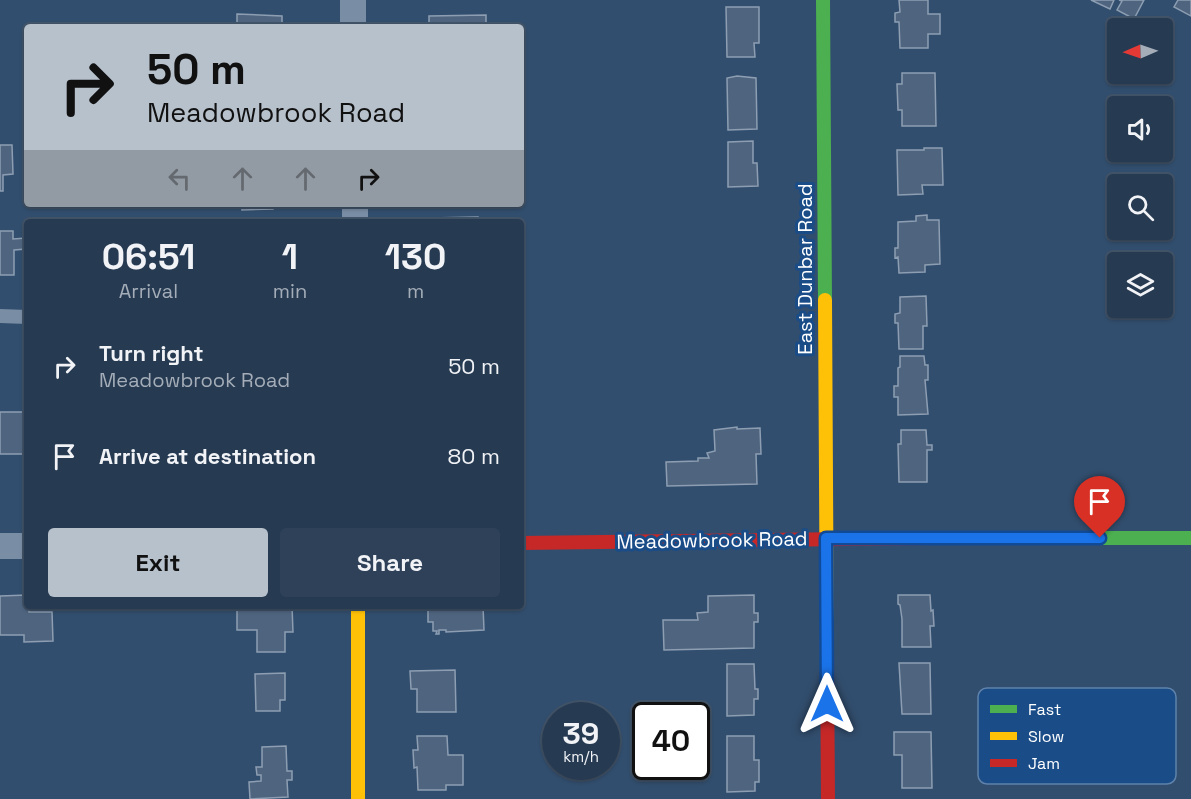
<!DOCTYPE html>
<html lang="en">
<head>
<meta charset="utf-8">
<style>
  body { margin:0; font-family:"Space Grotesk",sans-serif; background:#2e4159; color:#f1f3f6; height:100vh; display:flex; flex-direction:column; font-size:22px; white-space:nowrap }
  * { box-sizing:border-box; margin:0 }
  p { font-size:20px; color:#a4adb8 }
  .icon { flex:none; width:33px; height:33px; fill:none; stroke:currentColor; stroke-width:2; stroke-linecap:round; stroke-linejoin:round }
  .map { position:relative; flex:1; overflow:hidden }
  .drawer { position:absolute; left:24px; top:219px; width:500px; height:390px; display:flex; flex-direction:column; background:#263a52; border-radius:6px; box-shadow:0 2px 4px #0004,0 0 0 2px #425469 }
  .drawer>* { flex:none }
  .guide { position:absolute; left:24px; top:24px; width:500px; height:183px; border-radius:6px; box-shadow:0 2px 4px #0004,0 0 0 2px #425469; background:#b7c1cc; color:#111; overflow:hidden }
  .needle { width:39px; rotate:268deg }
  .controls { position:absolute; left:1107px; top:18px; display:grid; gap:12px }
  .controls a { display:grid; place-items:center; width:66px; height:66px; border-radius:6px; background:#263a52; box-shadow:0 2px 4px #0004,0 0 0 2px #425469; font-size:30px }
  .speed { position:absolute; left:542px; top:702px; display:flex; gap:12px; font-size:30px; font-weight:700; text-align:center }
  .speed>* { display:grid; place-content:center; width:78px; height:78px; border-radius:50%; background:#263a52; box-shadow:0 2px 4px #0004,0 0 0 2px #425469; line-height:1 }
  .speed small { font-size:15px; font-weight:400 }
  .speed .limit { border:3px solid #111; border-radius:9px; background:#fff; color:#111 }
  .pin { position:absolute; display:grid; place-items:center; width:51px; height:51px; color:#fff; margin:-62px -26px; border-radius:50% 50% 50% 0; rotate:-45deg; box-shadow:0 0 6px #0007 }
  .pin .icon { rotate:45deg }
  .me { position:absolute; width:66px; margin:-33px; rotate:0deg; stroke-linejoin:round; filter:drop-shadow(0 0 4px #0008) }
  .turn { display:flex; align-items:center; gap:21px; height:126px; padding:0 24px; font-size:27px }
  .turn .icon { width:78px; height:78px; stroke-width:2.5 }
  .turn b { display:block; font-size:42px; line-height:51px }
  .lanes { display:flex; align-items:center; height:57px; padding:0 24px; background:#0003; justify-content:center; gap:30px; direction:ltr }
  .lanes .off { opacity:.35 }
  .eta { display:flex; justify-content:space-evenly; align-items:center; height:102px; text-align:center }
  .eta b { font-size:36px; font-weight:600; line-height:42px }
  .action { display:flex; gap:12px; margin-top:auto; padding:12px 24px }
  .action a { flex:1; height:69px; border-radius:6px; background:#b7c1cc; color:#111; font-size:24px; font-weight:600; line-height:69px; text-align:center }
  .action a+a { background:#2e4159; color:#f1f3f6 }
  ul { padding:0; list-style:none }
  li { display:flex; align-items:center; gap:18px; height:90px; padding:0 24px }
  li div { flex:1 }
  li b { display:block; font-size:22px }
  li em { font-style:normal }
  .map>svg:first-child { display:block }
  .building { fill:#4f657f; stroke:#8d9eb2; stroke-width:1.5 }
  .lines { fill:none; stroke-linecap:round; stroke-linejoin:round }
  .lane { stroke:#798da4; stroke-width:14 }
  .street { stroke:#798da4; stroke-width:26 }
  .fast { stroke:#4caf50; stroke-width:14 }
  .slow { stroke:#ffc107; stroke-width:14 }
  .jam { stroke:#c62828; stroke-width:14 }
  .route-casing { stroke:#114b97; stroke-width:15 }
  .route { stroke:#1a73e8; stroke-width:10 }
  .labels { text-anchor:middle; stroke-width:6; stroke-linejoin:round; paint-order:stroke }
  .street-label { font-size:20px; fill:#fff; stroke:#1a4c87 }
  .key { fill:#1a4c87; stroke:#5f82ab; stroke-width:1.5 }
  .key-label { font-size:16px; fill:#fff }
</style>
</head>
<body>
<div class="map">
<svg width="1191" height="799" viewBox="0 0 1191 799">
  <rect width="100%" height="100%" fill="#324e6e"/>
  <g class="building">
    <path d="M899,0H928V14H940V34H928V48H900L899,22H895V13L900,12Z"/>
    <path d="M1091,0H1114L1110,9Z"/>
    <path d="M1119,0H1144L1134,19L1117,10L1122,1Z"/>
    <path d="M1178,0H1191V16L1174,7Z"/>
    <path d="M726,7H759V43H754L755,57H727Z"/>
    <path d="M237,14L282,16V27H237Z"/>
    <path d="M486,15V27H429V16Z"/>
    <path d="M902,73H935L936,126H902V110H898L897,84H902Z"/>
    <path d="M737,76L756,78L757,129L728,130L727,78Z"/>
    <path d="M753,141V163H757L758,186L728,187V142Z"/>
    <path d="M0,145H12L13,174L3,175V191H0Z"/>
    <path d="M924,148H942L943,185H922L923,194L898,195L897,150H924Z"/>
    <path d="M242,204H273V209L242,210Z"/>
    <rect x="429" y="204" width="38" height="4"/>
    <path d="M927,215V220H939L940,264L925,265V272L899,273L898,257L895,258V248H898V222L916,221V216Z"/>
    <path d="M478,217V222H430V218Z"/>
    <path d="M0,231H13V239L26,238V249L14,250V275H0Z"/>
    <path d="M926,296L927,326H923V349H899L898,323H895V314L900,313V297Z"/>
    <path d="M900,356H924L925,365H928V380H925L928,414L898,415V397H894V386H898V368L900,367Z"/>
    <rect x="0" y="412" width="27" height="42"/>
    <path d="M737,427V429L760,428L761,454H756L757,484L667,486L666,462L698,461V458H709L707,453L715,451L714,430Z"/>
    <path d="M901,430H926L927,445H932V450H927V482H899L898,444H901Z"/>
    <path d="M27,595V606H29V612H52L53,641L24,642V635H0V596Z"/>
    <path d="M754,595V613H758V622H754V648L664,650L663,620H698L697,613L708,612V596Z"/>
    <path d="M898,595H930L931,611L933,610L934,626H930L931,647H902V619L900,605L898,604Z"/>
    <path d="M237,606H292L293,632H285V652H257V630H237Z"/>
    <path d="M428,606H483L484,630L446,632V630H439V634H436L437,631H433V622H428Z"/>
    <path d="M899,663H930L931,714H902Z"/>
    <path d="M727,664H754L755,689H758V699H754V715L727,716Z"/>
    <path d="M455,670L456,712H417V689H411L410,671Z"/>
    <path d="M285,673V700H280V711H256L255,674Z"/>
    <path d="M894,732H931L932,788H902V755H894Z"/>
    <path d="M417,736H447L448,755H463V785H446V790H418L417,767L414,768L413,750H418Z"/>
    <path d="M727,736H754V760H759V782H755V791L727,792Z"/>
    <path d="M286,746L287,771H292V780H287L288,797L250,799L249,782L261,781V775H257L256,767H262V747Z"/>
  </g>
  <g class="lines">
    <path class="lane" d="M0,316L27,317"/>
    <g class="street">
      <path d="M353,0V27"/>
      <path d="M355,204V222"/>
      <path d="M0,546H27"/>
    </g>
    <g class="fast">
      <path d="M823,0L825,300"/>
      <path d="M932,538H1191"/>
    </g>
    <g class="slow">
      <path d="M825,300L827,657"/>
      <path d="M358,606V799"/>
    </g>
    <g class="jam">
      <path d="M520,543L932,538"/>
      <path d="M827,657L828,799"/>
    </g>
  </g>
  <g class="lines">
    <defs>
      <path id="route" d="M827,704L826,538H1100"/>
    </defs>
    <use href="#route" class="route-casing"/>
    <use href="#route" class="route"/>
  </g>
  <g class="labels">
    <g class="street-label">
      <text transform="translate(805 269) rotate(-90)" y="7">East Dunbar Road</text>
      <text transform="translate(712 540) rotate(-1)" y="7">Meadowbrook Road</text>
    </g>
  </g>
  <rect x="978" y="688" width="198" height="96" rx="9" class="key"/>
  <rect x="990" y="705" width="27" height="8" fill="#4caf50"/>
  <rect x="990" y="732" width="27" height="8" fill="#ffc107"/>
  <rect x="990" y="759" width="27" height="8" fill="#c62828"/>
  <g class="key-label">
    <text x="1028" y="715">Fast</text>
    <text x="1028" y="742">Slow</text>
    <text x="1028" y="769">Jam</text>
  </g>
</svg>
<div class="controls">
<a><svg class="needle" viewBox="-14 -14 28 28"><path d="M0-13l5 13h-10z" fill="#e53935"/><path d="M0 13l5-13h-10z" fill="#a4adb8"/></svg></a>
<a><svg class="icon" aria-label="sound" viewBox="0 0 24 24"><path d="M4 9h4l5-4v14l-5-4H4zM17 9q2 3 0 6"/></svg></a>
<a><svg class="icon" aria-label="search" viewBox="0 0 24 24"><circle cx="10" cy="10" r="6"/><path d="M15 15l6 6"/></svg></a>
<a><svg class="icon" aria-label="layers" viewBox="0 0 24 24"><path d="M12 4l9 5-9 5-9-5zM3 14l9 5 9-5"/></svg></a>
</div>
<div class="speed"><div>39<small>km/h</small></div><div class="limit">40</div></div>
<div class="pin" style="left:1100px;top:538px;background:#d93025"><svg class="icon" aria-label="arrive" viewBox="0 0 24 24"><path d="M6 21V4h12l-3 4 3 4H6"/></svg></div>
<svg class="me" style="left:827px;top:704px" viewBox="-20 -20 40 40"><path d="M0-17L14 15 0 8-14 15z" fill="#1a73e8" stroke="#fff" stroke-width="4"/></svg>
<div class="guide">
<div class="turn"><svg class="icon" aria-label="right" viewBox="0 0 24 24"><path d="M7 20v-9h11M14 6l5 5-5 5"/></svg><div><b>50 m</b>Meadowbrook Road</div></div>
<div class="lanes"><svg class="icon off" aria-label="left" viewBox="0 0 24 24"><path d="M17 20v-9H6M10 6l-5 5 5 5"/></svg><svg class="icon off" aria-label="ahead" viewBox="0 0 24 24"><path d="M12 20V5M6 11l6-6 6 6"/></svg><svg class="icon off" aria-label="ahead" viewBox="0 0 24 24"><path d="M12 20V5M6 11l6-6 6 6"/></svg><svg class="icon" aria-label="right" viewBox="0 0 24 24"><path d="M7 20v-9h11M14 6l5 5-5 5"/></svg></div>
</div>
<section class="drawer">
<div class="eta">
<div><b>06:51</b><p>Arrival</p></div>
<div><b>1</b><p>min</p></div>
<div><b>130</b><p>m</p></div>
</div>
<ul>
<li><svg class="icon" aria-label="right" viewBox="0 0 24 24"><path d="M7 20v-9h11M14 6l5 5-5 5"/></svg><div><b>Turn right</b><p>Meadowbrook Road</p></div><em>50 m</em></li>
<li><svg class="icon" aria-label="arrive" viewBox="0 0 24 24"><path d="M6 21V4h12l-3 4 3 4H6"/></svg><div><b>Arrive at destination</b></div><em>80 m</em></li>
</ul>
<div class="action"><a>Exit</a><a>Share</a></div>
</section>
</div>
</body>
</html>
